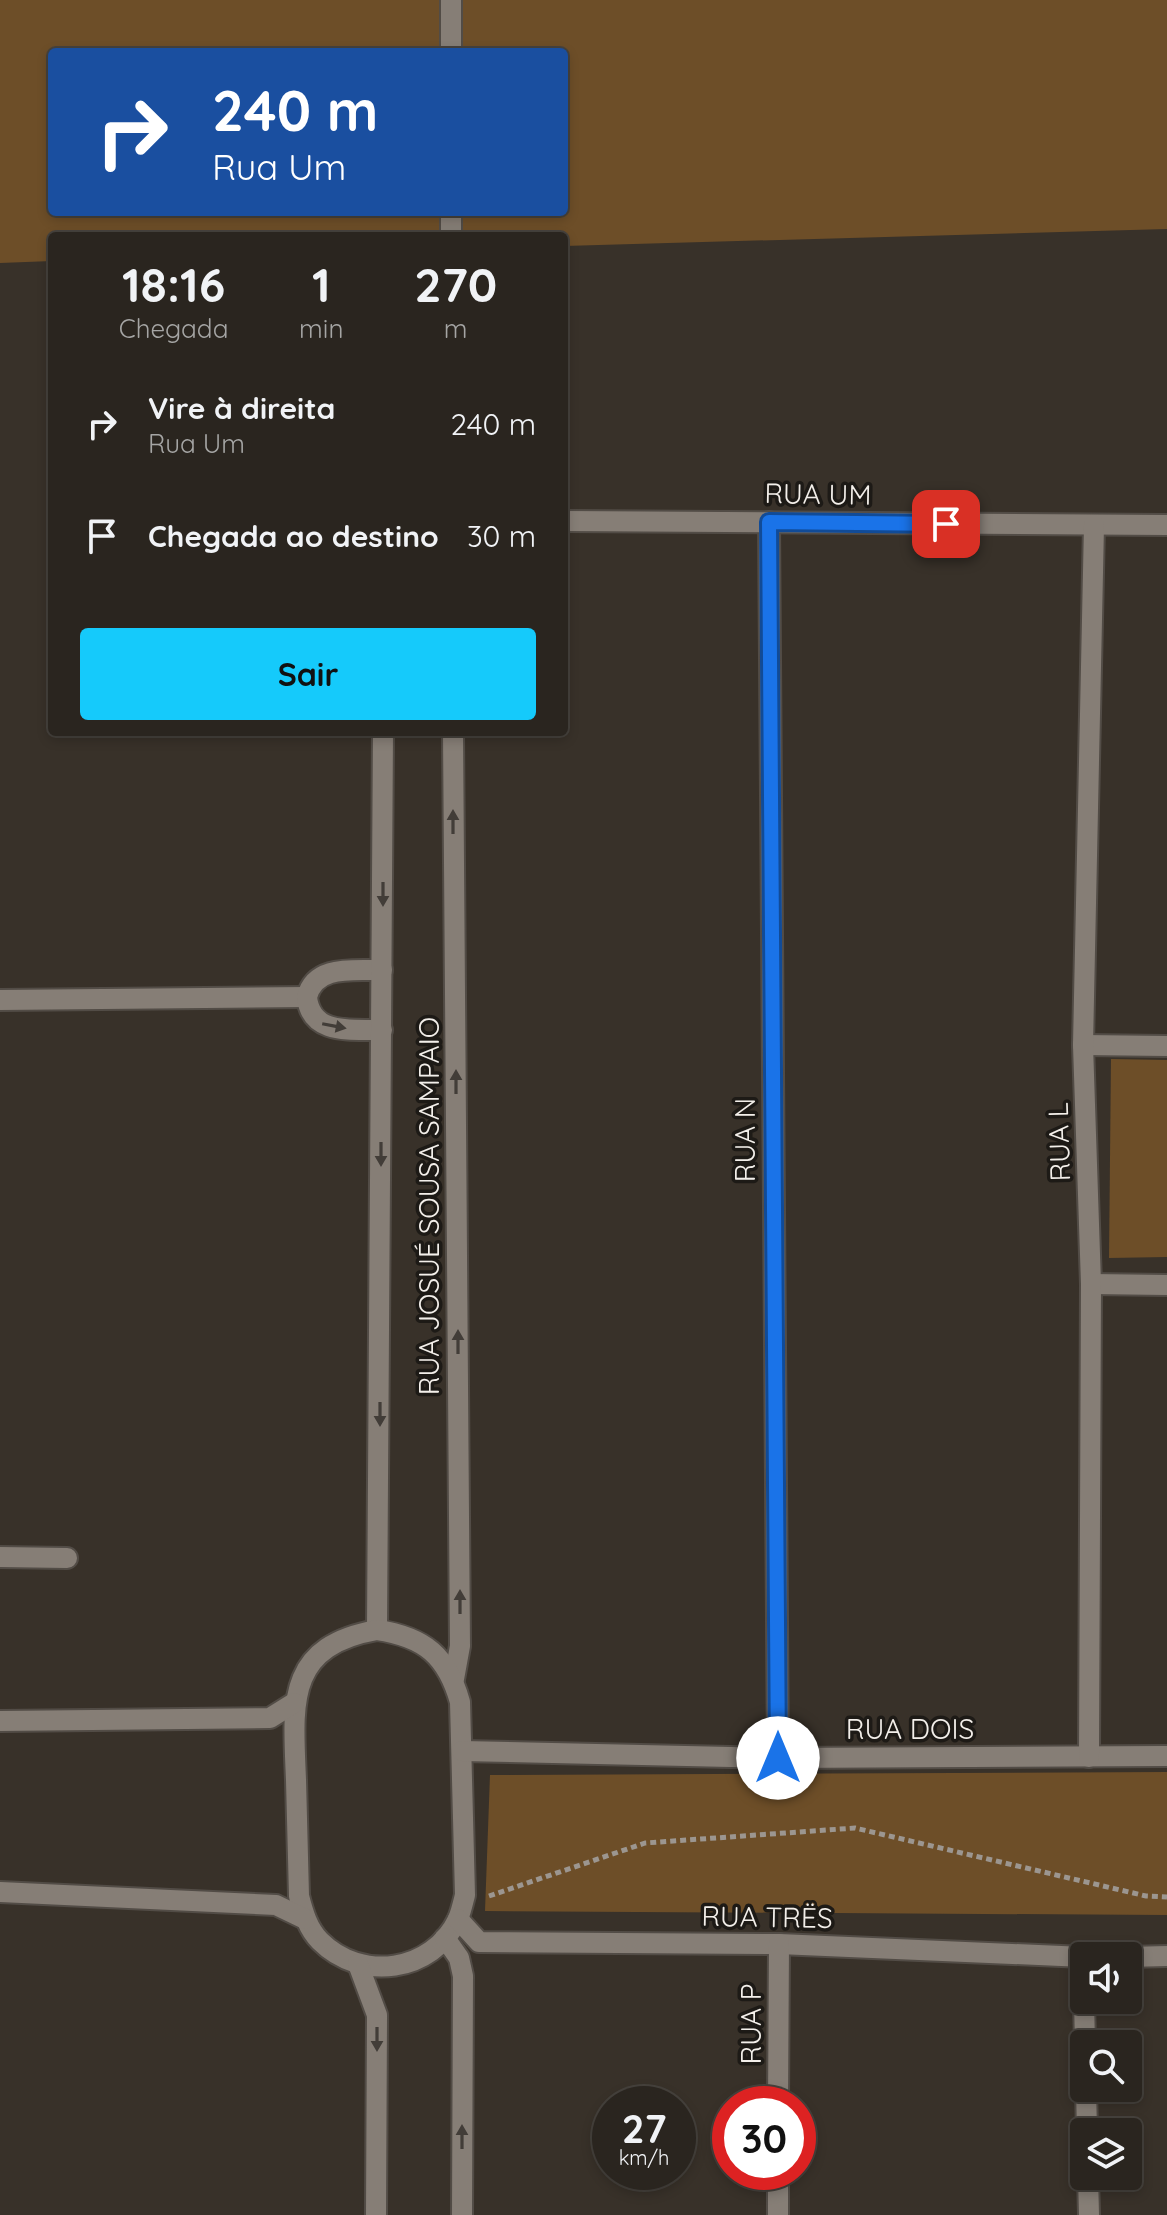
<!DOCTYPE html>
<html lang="pt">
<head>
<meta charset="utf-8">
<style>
  body { margin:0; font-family:Quicksand,sans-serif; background:#36312c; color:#f1f3f6; height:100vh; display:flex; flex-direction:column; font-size:30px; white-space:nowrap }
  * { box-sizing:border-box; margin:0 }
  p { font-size:26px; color:#a5a5a4 }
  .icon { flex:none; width:44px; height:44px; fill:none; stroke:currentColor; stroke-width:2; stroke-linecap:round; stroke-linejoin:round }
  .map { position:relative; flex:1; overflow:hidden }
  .sheet { position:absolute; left:48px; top:232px; width:520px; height:504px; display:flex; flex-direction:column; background:#2a251f; border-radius:8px; box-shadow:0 4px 12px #0003,0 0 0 2px #46423d }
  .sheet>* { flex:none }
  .top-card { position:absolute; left:48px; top:48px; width:520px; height:168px; border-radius:8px; box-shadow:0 4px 12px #0003,0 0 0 2px #46423d; background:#1a4fa0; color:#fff; overflow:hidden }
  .tools { position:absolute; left:1070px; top:1942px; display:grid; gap:16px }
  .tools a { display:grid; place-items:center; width:72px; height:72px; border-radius:8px; background:#2a251f; box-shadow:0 4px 12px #0003,0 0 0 2px #46423d; font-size:40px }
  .speed { position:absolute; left:592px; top:2086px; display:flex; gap:16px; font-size:40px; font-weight:700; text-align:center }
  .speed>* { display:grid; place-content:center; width:104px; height:104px; border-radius:50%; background:#2a251f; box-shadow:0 4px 12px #0003,0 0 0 2px #46423d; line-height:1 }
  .speed small { font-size:20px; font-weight:400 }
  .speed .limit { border:12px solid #d22; background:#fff; color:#111 }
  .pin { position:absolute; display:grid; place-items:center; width:68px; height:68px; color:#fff; margin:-34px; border-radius:16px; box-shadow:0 4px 12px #0006 }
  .me { position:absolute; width:88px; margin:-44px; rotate:0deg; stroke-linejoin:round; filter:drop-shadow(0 0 6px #0008) }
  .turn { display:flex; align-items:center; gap:28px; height:168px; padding:0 32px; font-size:36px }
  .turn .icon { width:104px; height:104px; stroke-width:2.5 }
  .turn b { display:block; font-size:56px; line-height:68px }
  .eta { display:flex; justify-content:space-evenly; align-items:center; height:136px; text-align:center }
  .eta b { font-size:48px; font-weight:700; line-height:56px }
  .cta { display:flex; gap:16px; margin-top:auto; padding:16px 32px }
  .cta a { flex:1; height:92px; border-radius:8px; background:#15cafb; color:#111; font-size:32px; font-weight:700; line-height:92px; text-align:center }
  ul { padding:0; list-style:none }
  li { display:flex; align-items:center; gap:24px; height:112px; padding:0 32px }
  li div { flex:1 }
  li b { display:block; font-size:30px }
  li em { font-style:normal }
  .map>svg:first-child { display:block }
  .green { fill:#6d4e28; fill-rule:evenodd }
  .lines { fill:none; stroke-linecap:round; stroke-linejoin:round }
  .minor-casing { stroke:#524c46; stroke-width:24 }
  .path { stroke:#9c9690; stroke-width:5; stroke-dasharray:6 4; stroke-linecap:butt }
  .minor { stroke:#867e76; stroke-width:20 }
  .oneway { fill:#423d38 }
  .route-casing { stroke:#114b97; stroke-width:20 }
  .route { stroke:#1a73e8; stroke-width:14 }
  .labels { text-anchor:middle; stroke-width:7; stroke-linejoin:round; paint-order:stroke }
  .street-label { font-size:28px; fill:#f3efea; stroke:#1d1a16 }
</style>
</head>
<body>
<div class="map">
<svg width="1167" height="2215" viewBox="0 0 1167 2215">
  <rect width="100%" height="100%" fill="#383129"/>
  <g class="green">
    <path d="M0,0H1167V229L564,246V236H52V261L0,263ZM52,52H564V212H52Z"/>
    <path d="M1111,1059L1167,1060V1257L1109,1258Z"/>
    <path d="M1167,1772V1915L485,1911L490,1775Z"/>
  </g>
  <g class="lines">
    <defs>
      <g id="minor">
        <path d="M451,52V0"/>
        <path d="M451,236V212"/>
        <path d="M564,521L1167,525"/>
        <path d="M769,522L778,1758"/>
        <path d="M453,732L460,1646L454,1679"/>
        <path d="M0,1000L307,997"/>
        <path d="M382,1030C352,1029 311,1036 307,997C315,964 354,971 382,970"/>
        <path d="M1083,1045L1167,1046"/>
        <path d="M1091,1284L1167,1285"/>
        <path d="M0,1557L67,1558"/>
        <path d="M377,1630L383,732"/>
        <path d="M377,1630C425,1637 447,1656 460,1702L465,1895C463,1903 461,1912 458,1919C432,1973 361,1982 320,1941C308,1929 303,1912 299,1896C298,1857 297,1819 296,1780C293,1704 285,1646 377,1630Z"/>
        <path d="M0,1721L270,1718L294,1703"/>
        <path d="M462,1751L778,1758L1167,1756"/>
        <path d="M1089,1757L1091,1284L1083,1045L1094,525"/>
        <path d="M0,1892L276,1905L305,1919"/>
        <path d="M458,1919L479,1942L779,1944L1084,1957"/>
        <path d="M445,1938L459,1958L463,1976L462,2215"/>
        <path d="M1083,1957L1084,1986"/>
        <path d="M1128,1957L1167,1956"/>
        <path d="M358,1964L377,2015L376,2215"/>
        <path d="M1084,2000L1085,2044"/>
        <path d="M1086,2088L1087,2132"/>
        <path d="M778,2104L779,1944"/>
        <path d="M1088,2176L1089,2215"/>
        <path d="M778,2215V2172"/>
      </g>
    </defs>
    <use href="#minor" class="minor-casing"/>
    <path class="path" d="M489,1896L645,1843L855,1828L1146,1896L1167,1897"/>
    <use href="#minor" class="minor"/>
  </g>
  <defs><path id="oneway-solid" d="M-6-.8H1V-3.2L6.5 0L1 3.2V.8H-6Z" transform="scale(2)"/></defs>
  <g class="oneway">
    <use href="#oneway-solid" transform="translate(453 822) rotate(-90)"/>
    <use href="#oneway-solid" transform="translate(383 894) rotate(90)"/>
    <use href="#oneway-solid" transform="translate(334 1026) rotate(11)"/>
    <use href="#oneway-solid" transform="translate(456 1082) rotate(-90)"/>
    <use href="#oneway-solid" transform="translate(381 1154) rotate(90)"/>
    <use href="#oneway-solid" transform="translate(458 1342) rotate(-90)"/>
    <use href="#oneway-solid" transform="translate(380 1414) rotate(90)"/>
    <use href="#oneway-solid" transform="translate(460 1602) rotate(-90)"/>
    <use href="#oneway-solid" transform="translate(377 2039) rotate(90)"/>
    <use href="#oneway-solid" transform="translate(462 2137) rotate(-90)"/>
  </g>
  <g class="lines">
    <defs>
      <path id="route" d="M778,1758L769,522L946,524"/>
    </defs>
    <use href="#route" class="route-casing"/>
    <use href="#route" class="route"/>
  </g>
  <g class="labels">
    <g class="street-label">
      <text transform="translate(818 494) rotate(1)" y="10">RUA UM</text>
      <text transform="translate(745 1140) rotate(-90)" y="10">RUA N</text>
      <text transform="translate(1059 1142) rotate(-92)" y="10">RUA L</text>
      <text transform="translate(429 1206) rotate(-90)" y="10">RUA JOSUÉ SOUSA SAMPAIO</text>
      <text x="910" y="1739">RUA DOIS</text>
      <text transform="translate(767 1917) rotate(1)" y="10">RUA TRËS</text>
      <text transform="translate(751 2024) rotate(-90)" y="10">RUA P</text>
    </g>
  </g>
</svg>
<div class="tools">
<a><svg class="icon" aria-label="sound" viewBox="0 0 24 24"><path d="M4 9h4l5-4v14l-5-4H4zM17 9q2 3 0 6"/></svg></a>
<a><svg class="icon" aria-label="search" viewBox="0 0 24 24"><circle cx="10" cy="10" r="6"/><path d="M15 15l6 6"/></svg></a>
<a><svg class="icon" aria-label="layers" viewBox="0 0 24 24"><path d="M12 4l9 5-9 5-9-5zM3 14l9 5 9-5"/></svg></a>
</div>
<div class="speed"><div>27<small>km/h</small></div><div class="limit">30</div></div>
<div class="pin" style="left:946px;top:524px;background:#d93025"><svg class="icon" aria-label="arrive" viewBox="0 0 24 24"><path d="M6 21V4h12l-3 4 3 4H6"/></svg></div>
<svg class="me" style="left:778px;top:1758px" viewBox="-20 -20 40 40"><circle r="19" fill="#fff"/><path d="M0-13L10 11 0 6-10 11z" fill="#1a73e8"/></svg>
<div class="top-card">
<div class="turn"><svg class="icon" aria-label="right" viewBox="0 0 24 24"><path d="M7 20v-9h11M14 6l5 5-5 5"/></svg><div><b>240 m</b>Rua Um</div></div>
</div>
<section class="sheet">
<div class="eta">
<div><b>18:16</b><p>Chegada</p></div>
<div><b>1</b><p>min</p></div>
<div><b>270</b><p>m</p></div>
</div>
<ul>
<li><svg class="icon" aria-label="right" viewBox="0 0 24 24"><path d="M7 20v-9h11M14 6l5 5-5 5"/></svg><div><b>Vire à direita</b><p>Rua Um</p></div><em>240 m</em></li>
<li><svg class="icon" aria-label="arrive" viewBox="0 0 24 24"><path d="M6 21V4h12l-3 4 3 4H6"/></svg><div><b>Chegada ao destino</b></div><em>30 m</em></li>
</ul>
<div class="cta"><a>Sair</a></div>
</section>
</div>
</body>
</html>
